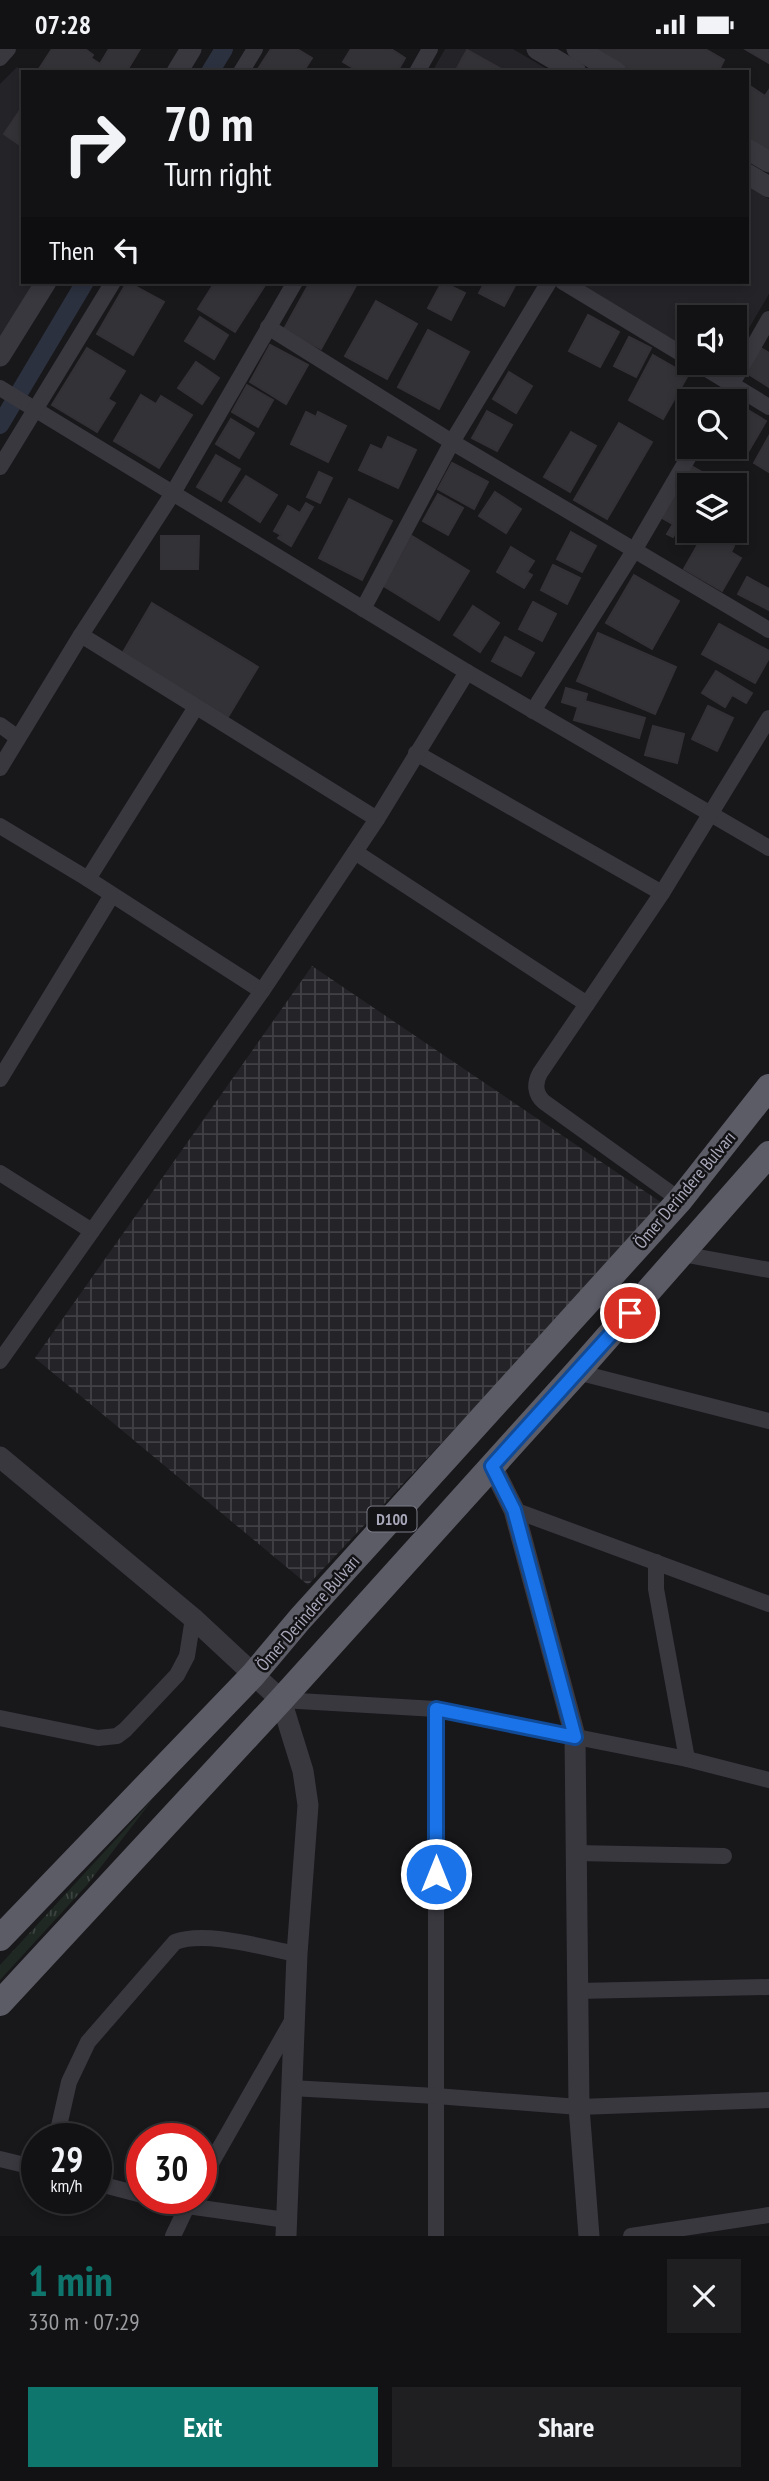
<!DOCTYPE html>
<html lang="en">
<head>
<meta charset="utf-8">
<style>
  body { margin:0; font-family:"PT Sans Narrow",sans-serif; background:#1f1f22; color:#f1f3f6; height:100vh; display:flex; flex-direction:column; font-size:26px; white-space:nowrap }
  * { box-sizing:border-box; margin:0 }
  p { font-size:23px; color:#9c9da0 }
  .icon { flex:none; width:38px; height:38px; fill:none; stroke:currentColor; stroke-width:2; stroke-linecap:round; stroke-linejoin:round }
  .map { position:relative; height:2187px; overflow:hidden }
  .sheet { display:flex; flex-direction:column; background:#121114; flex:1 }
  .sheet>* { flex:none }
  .top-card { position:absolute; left:21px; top:21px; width:728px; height:214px; border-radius:0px; box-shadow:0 4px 10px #0003,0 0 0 2px #313134; background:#121114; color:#f1f3f6; overflow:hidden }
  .tools { position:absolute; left:677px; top:256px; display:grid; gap:14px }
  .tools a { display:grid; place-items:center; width:70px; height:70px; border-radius:0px; background:#121114; box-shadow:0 4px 10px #0003,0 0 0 2px #313134; font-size:35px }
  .speed { position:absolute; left:21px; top:2074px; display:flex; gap:14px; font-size:35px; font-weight:700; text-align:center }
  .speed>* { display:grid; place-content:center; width:91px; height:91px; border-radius:50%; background:#121114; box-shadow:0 4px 10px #0003,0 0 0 2px #313134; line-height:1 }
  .speed small { font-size:18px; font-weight:400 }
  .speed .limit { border:10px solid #d22; background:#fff; color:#111 }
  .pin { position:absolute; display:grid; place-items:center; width:60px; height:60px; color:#fff; margin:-30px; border:4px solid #fff; border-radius:50%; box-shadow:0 2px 7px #0007 }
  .me { position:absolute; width:77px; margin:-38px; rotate:0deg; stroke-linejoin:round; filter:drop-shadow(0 0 5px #0008) }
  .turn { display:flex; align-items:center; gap:24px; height:147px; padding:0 28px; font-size:32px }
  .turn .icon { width:91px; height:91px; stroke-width:2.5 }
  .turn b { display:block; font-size:49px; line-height:60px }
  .then { display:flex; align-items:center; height:66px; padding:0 28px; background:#0003; gap:14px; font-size:26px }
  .round { display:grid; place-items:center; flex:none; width:74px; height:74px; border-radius:0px; background:#1f1f22 }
  .headline { display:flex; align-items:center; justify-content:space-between; height:119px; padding:0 28px }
  h1 { font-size:42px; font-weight:800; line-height:52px; color:#0f766e }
  .primary-button { display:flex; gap:14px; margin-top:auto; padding:14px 28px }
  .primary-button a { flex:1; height:80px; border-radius:0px; background:#0f766e; color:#fff; font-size:28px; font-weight:800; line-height:80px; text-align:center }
  .primary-button a+a { background:#1f1f22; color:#f1f3f6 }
  .status { display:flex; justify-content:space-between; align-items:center; height:49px; padding:0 35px; background:#121114; direction:ltr }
  .status svg { height:19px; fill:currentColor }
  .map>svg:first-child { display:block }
  .built { fill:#242327 }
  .industrial { fill:url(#industrial-grid) }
  .grass { fill:url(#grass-tufts) }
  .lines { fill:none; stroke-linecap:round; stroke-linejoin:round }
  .canal { stroke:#2c313f; stroke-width:18 }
  .building { fill:#333236; stroke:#333136; stroke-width:2 }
  .minor { stroke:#39383f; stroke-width:16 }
  .tertiary { stroke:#39383f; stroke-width:21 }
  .trunk { stroke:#5c5c67; stroke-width:26 }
  .route-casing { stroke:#114b97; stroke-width:18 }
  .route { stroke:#1a73e8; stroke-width:12 }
  .labels { text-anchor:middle; stroke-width:5; stroke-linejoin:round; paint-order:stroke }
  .shield { fill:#131215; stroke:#7c7c89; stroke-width:2 }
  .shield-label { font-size:16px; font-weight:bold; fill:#a9a9bb }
  .street-label { font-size:18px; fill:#a9a9bb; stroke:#131215 }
</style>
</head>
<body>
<div class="status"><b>07:28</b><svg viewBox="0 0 49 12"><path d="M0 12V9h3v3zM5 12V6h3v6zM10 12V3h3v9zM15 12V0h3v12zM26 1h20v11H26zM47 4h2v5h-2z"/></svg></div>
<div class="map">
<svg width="769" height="2187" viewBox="0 0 769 2187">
  <defs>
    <pattern id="industrial-grid" width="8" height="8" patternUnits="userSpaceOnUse" patternTransform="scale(1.75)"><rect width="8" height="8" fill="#242327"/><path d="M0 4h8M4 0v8" fill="none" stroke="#414044"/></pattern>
    <pattern id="grass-tufts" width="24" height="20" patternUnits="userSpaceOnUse" patternTransform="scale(1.75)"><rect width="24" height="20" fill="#1f2823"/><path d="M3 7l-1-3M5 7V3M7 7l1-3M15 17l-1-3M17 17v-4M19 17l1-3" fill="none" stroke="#3d4441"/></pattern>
  </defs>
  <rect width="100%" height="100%" fill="#18171a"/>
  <g class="built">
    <path d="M445,0H513L552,23H432Z"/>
    <path d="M17,18L23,23V233H36L0,292V35Z"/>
    <path d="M747,137L769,150V245L735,303V268H690L689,301L572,233H747Z"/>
  </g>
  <path class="industrial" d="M312,917L665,1156L308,1536L35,1309Z"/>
  <path class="grass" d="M153,1750L87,1836L0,1931V1916Z"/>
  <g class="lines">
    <g class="canal">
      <path d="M210,23L224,0"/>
      <path d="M0,376L85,233"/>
    </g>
  </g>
  <g class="building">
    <path d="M52,0H85L93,6L91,9L100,15L109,0H140L126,23H37Z"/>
    <path d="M271,0H297L312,9L303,23H256Z"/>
    <path d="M351,0H391L405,9L397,23H360L343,13Z"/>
    <path d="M593,0H705L724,11L718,23H633Z"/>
    <path d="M745,0H769V14Z"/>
    <path d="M467,1L505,22V23H455Z"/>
    <path d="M747,35L765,47L769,41V104L747,91Z"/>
    <path d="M23,57V98L4,85Z"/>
    <path d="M127,233L164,253L133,306L97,285Z"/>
    <path d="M215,233H267L235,283L198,260Z"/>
    <path d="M310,233H358L321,300L284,280Z"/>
    <path d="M442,233L465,244L451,271L428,259Z"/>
    <path d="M485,233H517L504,257L479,244Z"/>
    <path d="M376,252L417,275L387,330L345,307Z"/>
    <path d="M588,266L619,283L600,318L569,302Z"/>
    <path d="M200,268L228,286L214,310L185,292Z"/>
    <path d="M428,281L469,303L439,360L398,338Z"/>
    <path d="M629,288L651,299L636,328L614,317Z"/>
    <path d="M270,296L308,316L286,355L250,333Z"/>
    <path d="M759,298L769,304V338L745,323Z"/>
    <path d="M87,299L125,322L108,350L115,354L97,383L52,356Z"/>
    <path d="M653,306L688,326L663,370L629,351Z"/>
    <path d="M196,313L219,329L202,355L178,339Z"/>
    <path d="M509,323L532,337L516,364L493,350Z"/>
    <path d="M247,336L273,351L258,378L232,363Z"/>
    <path d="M141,346L156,355L161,347L192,366L159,419L114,392Z"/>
    <path d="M738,355L766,372L748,403L735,395V360Z"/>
    <path d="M487,362L512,376L497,402L472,389Z"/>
    <path d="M306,363L316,368L318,363L346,377L328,413L291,395Z"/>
    <path d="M231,370L254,384L239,409L216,395Z"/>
    <path d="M619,374L652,393L607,470L574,451Z"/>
    <path d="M571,383L596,397L570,443L544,428Z"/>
    <path d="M769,387V423L754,414Z"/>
    <path d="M388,388L416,401L398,439L359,421L371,396L382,401Z"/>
    <path d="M216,406L240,420L221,452L197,438Z"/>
    <path d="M452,414L488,433L474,460L438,440Z"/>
    <path d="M688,415L723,435L690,436V459L673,488L667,485L673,475L662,469L669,458L665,455Z"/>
    <path d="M319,423L332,429L320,454L307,448Z"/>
    <path d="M246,427L277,446L260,473L229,453Z"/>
    <path d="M495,443L521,460L506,484L479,467Z"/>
    <path d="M438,445L463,459L448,486L423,472Z"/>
    <path d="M349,450L392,472L362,531L319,509Z"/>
    <path d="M306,454L313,458L291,497L278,489L281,486L274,482L288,457L300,464Z"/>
    <path d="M706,481L734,497L731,503L741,509L722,542L684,520Z"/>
    <path d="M571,483L596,497L582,523L557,510Z"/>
    <path d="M161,487H199L198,520H161Z"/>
    <path d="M412,487L469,522L439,571L382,536Z"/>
    <path d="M511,498L534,512L527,523L532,526L524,539L497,523Z"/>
    <path d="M553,516L580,529L567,555L541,541Z"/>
    <path d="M634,526L679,552L652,600L606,574Z"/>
    <path d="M747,528L769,540V561L738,545Z"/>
    <path d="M533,553L556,565L542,592L519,580Z"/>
    <path d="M152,554L258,618L228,668L122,605Z"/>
    <path d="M473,557L499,574L480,603L454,586Z"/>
    <path d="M719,575L769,602V609L755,634L702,605Z"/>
    <path d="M598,584L676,618L655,665L577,632Z"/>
    <path d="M505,588L534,604L521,627L492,612Z"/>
    <path d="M716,622L752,644L746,654L732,646L725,658L702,644Z"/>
    <path d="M566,639L587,645L585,652L645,669L639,689L574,671L578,658L562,653Z"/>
    <path d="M708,657L733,669L717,702L692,690Z"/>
    <path d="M653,677L684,685L677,714L645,706Z"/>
  </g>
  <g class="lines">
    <g class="minor">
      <path d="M0,9L8,0"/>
      <path d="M241,23L255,0"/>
      <path d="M417,23L430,0"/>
      <path d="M563,233L690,310"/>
      <path d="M268,278L452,393L769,581"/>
      <path d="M695,313L769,358"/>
      <path d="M0,339L467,623L769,799"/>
      <path d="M722,352L769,270"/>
      <path d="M0,418L113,233"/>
      <path d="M363,560L452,393L549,233"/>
      <path d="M81,586L377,770"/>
      <path d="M533,662L635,500L695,397"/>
      <path d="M0,676L18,689"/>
      <path d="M416,704L662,844"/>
      <path d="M0,719L81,586L173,444L295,233"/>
      <path d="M0,777L88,830L262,942"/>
      <path d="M355,803L587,955L662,844L769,669"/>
      <path d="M88,830L196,658"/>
      <path d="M587,955L540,1024C534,1035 535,1045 544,1053L680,1151"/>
      <path d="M0,1030L112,846"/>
      <path d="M0,1124L92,1182"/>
      <path d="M682,1205L769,1221"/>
      <path d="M0,1312L262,942L377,770L467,623"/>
      <path d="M577,1323L769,1372"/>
      <path d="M514,1461L769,1555"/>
      <path d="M656,1513V1540L687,1710"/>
      <path d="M281,1651L436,1660L687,1710L769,1731"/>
      <path d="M436,1660V2187"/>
      <path d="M0,1669L98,1689L117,1687L125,1681L177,1626L187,1607L193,1569"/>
      <path d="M576,1804L724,1807"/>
      <path d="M577,1942L769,1938"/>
      <path d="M291,2039L436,2047L579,2058L769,2051"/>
      <path d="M56,2090L69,2033L88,1993L175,1893C206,1881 264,1899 297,1905"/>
      <path d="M0,2110L37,2119"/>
      <path d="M201,2132L292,1972"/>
      <path d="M96,2134L142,2146"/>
      <path d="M154,2149L187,2157L286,2171"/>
      <path d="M173,2187L191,2149"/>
      <path d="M631,2187L769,2166"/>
    </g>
    <g class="tertiary">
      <path d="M537,0L576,23"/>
      <path d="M577,0L616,23"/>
      <path d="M177,23L191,0"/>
      <path d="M747,100L769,113"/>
      <path d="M747,125L769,138"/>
      <path d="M0,307L46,233"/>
      <path d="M0,1408L193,1569L281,1651L303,1722L308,1756L297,1905L286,2187"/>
      <path d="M492,1417L514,1461L575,1687L579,2058L589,2187"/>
    </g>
    <g class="trunk">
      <path d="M0,1889L253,1626L300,1570L680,1151L769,1038"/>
      <path d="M0,1954L281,1651L577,1323L769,1105"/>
    </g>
  </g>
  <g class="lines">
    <defs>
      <path id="route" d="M436,1825V1660L575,1688L514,1461L492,1417L630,1264"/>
    </defs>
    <use href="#route" class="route-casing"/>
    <use href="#route" class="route"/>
  </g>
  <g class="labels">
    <rect class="shield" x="367.5" y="1457.5" width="49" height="25" rx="5"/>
    <g class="shield-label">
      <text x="392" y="1476">D100</text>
    </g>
    <g class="street-label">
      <text transform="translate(685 1141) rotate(-50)" y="6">Ömer Derindere Bulvarı</text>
      <text transform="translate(308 1564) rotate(-49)" y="6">Ömer Derindere Bulvarı</text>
    </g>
  </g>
</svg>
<div class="tools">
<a><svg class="icon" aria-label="sound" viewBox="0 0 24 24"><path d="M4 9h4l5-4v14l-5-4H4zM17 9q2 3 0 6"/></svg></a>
<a><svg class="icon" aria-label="search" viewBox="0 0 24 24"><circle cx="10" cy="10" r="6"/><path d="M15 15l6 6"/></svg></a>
<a><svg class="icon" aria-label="layers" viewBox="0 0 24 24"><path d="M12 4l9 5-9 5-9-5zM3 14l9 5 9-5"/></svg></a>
</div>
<div class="speed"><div>29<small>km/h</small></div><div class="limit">30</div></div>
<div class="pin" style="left:630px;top:1264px;background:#d93025"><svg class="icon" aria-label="arrive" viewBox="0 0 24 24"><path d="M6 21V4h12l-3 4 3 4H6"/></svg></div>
<svg class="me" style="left:436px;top:1825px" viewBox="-20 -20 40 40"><circle r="17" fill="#1a73e8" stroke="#fff" stroke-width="3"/><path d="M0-11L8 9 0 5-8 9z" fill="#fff"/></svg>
<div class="top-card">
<div class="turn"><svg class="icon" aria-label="right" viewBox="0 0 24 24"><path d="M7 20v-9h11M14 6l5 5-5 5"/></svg><div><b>70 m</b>Turn right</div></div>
<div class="then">Then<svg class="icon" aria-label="left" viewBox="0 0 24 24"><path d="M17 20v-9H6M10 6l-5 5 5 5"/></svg></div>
</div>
</div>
<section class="sheet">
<div class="headline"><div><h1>1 min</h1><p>330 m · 07:29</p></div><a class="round"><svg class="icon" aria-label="close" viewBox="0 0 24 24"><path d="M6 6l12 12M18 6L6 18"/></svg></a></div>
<div class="primary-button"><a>Exit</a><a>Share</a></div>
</section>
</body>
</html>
